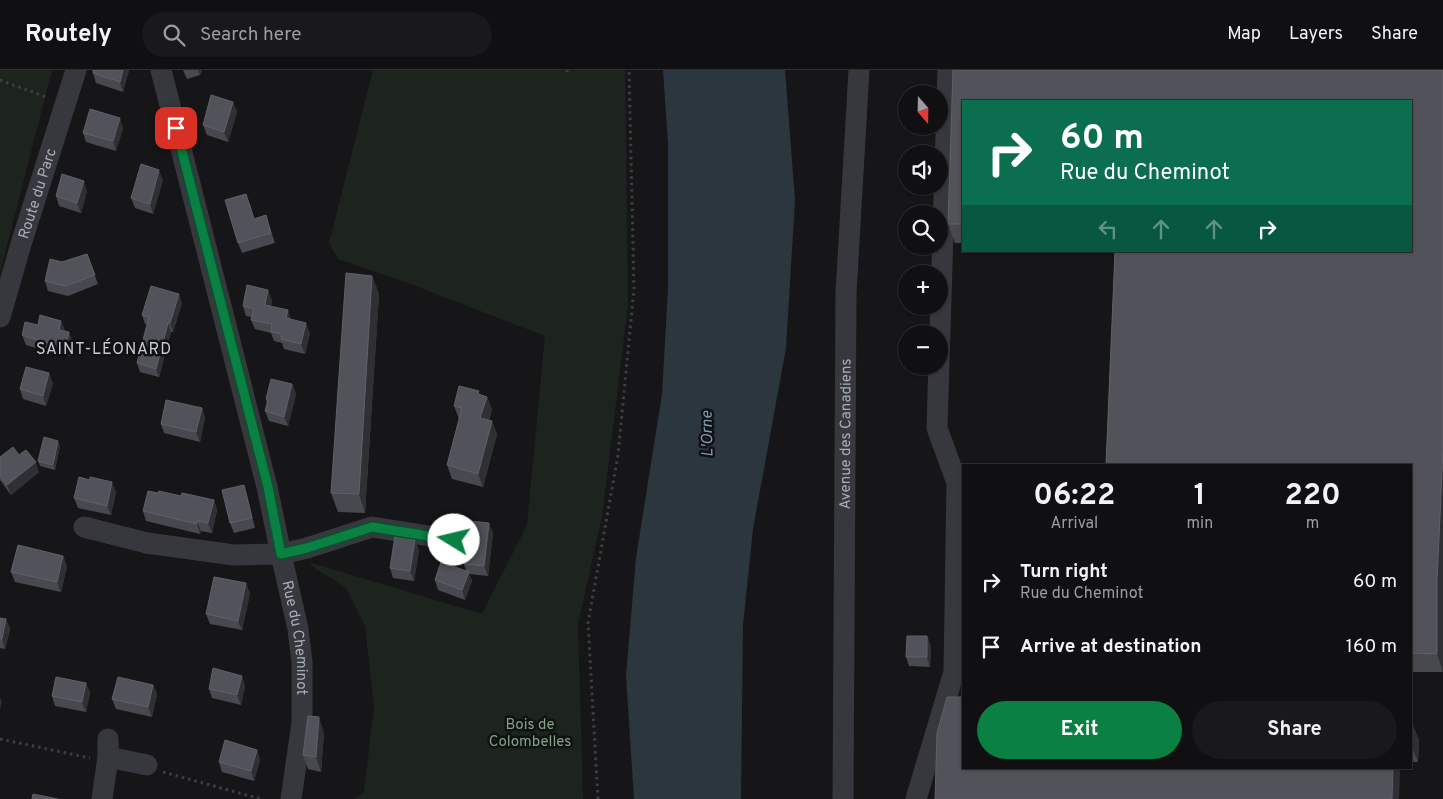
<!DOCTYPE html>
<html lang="en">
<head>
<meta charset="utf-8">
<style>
  body { margin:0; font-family:Overpass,sans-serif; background:#19191c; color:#f1f3f6; height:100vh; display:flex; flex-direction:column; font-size:19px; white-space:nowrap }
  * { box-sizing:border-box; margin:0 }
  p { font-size:16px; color:#9c9da0 }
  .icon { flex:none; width:28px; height:28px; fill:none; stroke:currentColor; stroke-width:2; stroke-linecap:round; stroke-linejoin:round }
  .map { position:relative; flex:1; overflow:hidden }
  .details { position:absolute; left:962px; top:394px; width:450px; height:305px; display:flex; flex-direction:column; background:#101013; border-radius:0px; box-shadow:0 1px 4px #0004,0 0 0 1px #303033 }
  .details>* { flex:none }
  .hud { position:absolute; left:962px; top:30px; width:450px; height:152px; border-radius:0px; box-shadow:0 1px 4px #0004,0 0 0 1px #303033; background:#0b6e4f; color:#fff; overflow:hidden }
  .needle { width:32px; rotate:160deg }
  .tools { position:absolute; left:898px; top:15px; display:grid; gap:10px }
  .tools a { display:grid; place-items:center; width:50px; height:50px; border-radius:50%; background:#101013; box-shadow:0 1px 4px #0004,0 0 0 1px #303033; font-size:25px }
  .pin { position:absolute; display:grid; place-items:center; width:42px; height:42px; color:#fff; margin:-21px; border-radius:10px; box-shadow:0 2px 8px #0006 }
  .me { position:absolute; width:55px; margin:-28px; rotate:279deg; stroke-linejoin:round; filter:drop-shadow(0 0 4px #0008) }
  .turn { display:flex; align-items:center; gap:18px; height:105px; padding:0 15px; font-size:22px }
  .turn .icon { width:65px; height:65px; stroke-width:2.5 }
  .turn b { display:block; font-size:35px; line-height:42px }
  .lanes { display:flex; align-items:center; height:48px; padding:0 15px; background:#0003; justify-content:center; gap:25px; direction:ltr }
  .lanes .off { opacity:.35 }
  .eta { display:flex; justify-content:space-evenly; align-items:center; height:85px; text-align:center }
  .eta b { font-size:30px; font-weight:700; line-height:35px }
  .action { display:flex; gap:10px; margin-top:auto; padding:10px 15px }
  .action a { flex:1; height:58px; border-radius:30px; background:#0b8043; color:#fff; font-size:20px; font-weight:700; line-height:58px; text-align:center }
  .action a+a { background:#19191c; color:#f1f3f6 }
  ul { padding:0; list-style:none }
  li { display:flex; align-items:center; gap:15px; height:65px; padding:0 15px }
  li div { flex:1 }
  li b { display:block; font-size:19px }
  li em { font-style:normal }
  header { display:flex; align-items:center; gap:30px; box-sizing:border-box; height:70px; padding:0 25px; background:#101013; border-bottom:1px solid #303033 }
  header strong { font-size:24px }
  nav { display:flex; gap:28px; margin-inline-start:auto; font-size:18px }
  .search { width:350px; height:45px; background:#19191c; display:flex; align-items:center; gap:12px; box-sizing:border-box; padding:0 18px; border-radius:28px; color:#9c9da0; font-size:19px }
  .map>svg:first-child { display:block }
  .green { fill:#1c241d }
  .water { fill:#2b363e }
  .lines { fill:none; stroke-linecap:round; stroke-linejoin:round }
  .path { stroke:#3d3f45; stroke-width:3; stroke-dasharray:2.5 4; stroke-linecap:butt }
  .minor { stroke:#37383e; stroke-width:21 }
  .wall { fill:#47494e }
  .shaded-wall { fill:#2f3034 }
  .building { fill:#52535a; stroke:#5f6169 }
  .route-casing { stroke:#07532c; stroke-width:12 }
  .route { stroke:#0b8043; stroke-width:9 }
  .labels { text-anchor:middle; stroke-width:5; stroke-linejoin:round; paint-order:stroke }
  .street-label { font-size:15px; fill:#a7adba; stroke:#111114 }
  .park-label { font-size:15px; fill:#7da680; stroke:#111114 }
  .neighbourhood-label { font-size:16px; letter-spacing:1px; fill:#c9ccd5; stroke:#111114 }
  .water-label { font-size:16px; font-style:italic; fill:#7c9bb8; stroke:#111114 }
</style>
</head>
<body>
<header>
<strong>Routely</strong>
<div class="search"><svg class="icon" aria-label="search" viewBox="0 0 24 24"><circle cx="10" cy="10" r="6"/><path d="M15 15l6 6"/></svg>Search here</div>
<nav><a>Map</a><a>Layers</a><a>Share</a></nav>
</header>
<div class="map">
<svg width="1443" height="729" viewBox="0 0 1443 729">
  <rect width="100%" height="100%" fill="#161619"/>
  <g class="green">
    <path d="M0,0H52L0,203Z"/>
    <path d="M373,0H625L628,236L602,446L578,555L583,729H354L364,722L374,636L365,556L346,518L310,495L312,493L482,544L527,455L545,266L408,213L338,189L329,173Z"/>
  </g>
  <path class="water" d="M663,0H785L795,130L786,278L753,459L743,555L741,729H634L626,605L636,488L662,324L668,218V74Z"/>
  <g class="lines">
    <g class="path">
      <path d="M567,0V2"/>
      <path d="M0,10L49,28"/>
      <path d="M0,669L90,688"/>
      <path d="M163,702L261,729"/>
      <path d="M598,729L588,553L618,385L634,219L629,0"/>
    </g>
    <g class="minor">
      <path id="s1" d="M161,0L267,417L281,484L298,559L302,592V653L291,729"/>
      <path id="s2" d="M0,247L21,174L76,0"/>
      <path d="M84,457L147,473L234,485L281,484L307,478L372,457L454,470"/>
      <path d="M108,687L147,695"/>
      <path d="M102,729L108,687V669"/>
      <path id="s3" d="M843,729L846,223L859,0"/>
      <path d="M916,729L954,602L957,413L937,358L948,0"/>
    </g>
  </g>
  <g class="wall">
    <path d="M93,0H129L123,22L96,13L93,3Z"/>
    <path d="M183,0H202L200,5L187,9Z"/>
    <path d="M953,0H1443V602H1411V395H1106L1115,181H1411V31H964V173H955L948,154Z"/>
    <path d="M233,32L237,42L228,72L207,65L203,55Z"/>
    <path d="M123,58L116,81L86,72L83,63Z"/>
    <path d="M163,110L153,144L135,138L131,128Z"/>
    <path d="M87,121L81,143L59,136L56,126Z"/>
    <path d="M250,134L254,149L269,155L275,173L242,183L238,173Z"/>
    <path d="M87,184L98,214L68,226L48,221L45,211L62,192Z"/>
    <path d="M372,206L379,224L365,443L338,442L331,423Z"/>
    <path d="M272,230L271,237L291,249L310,263L305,284L284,279L282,273L274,271L271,263L255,259L251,250L252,247L246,246L243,236Z"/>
    <path d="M182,233L173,262H171L159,307L140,302L137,293L147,254H145L142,245Z"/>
    <path d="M61,251L65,261L73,272L70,286L59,283V285L26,275L22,265L38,255Z"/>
    <path d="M53,313L46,336L23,329L20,319Z"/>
    <path d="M292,314L296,324L288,356L269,351L265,341L267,334L266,329Z"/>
    <path d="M480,324L487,327L492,340L489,350L497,364L483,417L452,409L447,395L459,349L454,336Z"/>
    <path d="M202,338L205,348L200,372L164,363L161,354Z"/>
    <path d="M60,376L55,400L40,396L38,391Z"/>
    <path d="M19,385L39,402L11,425L0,410V387Z"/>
    <path d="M116,422L111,445L78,438L74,428Z"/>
    <path d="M158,423L214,430L217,440L212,463L201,461L200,464L146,451L143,441Z"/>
    <path d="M247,425L255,458L234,463L230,453Z"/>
    <path d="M493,463L488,506L469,504L472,511L465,530L438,520L435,510L466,501L464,494Z"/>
    <path d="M419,480L414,511L393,508L390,498Z"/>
    <path d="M63,486L67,496L61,522L15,512L11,502Z"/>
    <path d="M250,523L242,560L210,554L206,544Z"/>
    <path d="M0,548L6,549L10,559L5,579L0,578Z"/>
    <path d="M927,566L931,576L930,597L909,596L906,587Z"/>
    <path d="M86,613L90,623L86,642L55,636L52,626Z"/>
    <path d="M153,615L157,624L152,647L116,639L112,629Z"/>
    <path d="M245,616L241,635L212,628L209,619Z"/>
    <path d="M1411,652L1419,670L1418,692H1411Z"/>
    <path d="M324,662L321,702L308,699L303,685Z"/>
    <path d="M257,680L260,690L254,711L222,702L219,692Z"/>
  </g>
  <g class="shaded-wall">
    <path d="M123,0H129L123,22L120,12Z"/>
    <path d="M198,0H202L200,5Z"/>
    <path d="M233,32L237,42L228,72L224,62Z"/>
    <path d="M120,48L123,58L116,81L113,71Z"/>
    <path d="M159,100L163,110L153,144L150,134Z"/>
    <path d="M84,111L87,121L81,143L77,133Z"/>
    <path d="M372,206L379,224L365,443L359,424Z"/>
    <path d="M268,220L272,230L269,245L265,235Z"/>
    <path d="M179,224L182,233L173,262L170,253Z"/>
    <path d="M288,240L291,250L286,248Z"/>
    <path d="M61,251L65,261L63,270L59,260Z"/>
    <path d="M168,253L171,262L159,307L156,299Z"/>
    <path d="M306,253L310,263L305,284L301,274Z"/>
    <path d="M69,262L73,272L70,286L66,276Z"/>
    <path d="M56,274L59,283V285L55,275Z"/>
    <path d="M49,303L53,313L46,336L43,326Z"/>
    <path d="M292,314L296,324L288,356L284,347Z"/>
    <path d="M487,327L492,340L485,361L480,348Z"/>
    <path d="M202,338L205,348L200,372L196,362Z"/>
    <path d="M492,351L497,364L483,417L478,404Z"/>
    <path d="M58,371L60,376L55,400L53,395Z"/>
    <path d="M1443,380V602L1437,584V512Z"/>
    <path d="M36,392L39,402L11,425L7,415Z"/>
    <path d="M112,412L116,422L111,445L107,436Z"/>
    <path d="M244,415L247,425L255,458L252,448Z"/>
    <path d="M214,430L217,440L212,463L208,453Z"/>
    <path d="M197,451L201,461L200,464L197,454Z"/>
    <path d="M489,453L493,463L488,506L484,496Z"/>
    <path d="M415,470L419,480L414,511L410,501Z"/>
    <path d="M63,486L67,496L61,522L57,512Z"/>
    <path d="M469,502L472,511L465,530L462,520Z"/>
    <path d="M246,513L250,523L242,560L238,551Z"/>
    <path d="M6,549L10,559L5,579L2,569Z"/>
    <path d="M927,566L931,576L930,597L927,587Z"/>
    <path d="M242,606L245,616L241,635L237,625Z"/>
    <path d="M86,613L90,623L86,642L82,632Z"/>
    <path d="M153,615L157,624L152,647L148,637Z"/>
    <path d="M0,627L2,632L0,639Z"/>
    <path d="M319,647L324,662L321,702L316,687Z"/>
    <path d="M1412,652L1419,670L1418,692L1411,674Z"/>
    <path d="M257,680L260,690L254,711L251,701Z"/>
    <path d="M1393,698H1400L1399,729H1392Z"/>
  </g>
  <g class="building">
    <path d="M93,0H123L120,12L93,3Z"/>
    <path d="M953,0H1443V380L1437,512V584L1411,583V395H1106L1115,181H1411V31H964V154H948Z"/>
    <path d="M211,25L233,32L224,62L203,55Z"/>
    <path d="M90,39L120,48L113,71L83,63Z"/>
    <path d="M141,94L159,100L150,134L131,128Z"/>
    <path d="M62,104L84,111L77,133L56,126Z"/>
    <path d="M246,124L254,149L266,145L271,163L238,173L225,130Z"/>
    <path d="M87,184L95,205L65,216L45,211L50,189L62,192Z"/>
    <path d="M346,203L372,206L359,424L331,423Z"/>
    <path d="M247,215L268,220L265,235L288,240L286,248L306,253L301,274L281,269L282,264L271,262L272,254L251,250L254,239L243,236Z"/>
    <path d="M151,216L179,224L170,253H168L156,299L137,293L149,247L142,245Z"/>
    <path d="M40,245L61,251L59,260L69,262L66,276L56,274L55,275L22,265L25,252L38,255Z"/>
    <path d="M26,297L49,303L43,326L20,319Z"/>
    <path d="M271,309L292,314L284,347L265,341L268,330L266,329Z"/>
    <path d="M459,316L479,321L478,324L487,327L480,348L492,351L478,404L447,395L462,338L454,336Z"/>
    <path d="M166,330L202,338L196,362L161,354Z"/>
    <path d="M44,367L58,371L53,395L38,391Z"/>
    <path d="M13,377L19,385L26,380L36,392L7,415L0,405V387Z"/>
    <path d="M79,407L90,410V407L112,412L107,436L74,428Z"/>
    <path d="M244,415L252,448L230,453L222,420Z"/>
    <path d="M148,421L158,423L159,421L181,426L182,423L214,430L208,453L197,451V454L143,441Z"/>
    <path d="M469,451L489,453L484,496L464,494Z"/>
    <path d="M395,466L415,470L410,501L390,498Z"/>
    <path d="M18,475L63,486L57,512L11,502Z"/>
    <path d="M441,492L469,502L462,520L435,510Z"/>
    <path d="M214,507L246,513L238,551L206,544Z"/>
    <path d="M0,548L6,549L2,569H0Z"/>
    <path d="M907,566H927V587H906Z"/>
    <path d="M213,598L242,606L237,625L209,619Z"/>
    <path d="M56,607L86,613L82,632L52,626Z"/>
    <path d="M118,607L153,615L148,637L112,629Z"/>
    <path d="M947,627H964V698H1393L1392,729H935L937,663Z"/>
    <path d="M308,646L319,647L316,687L303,685Z"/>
    <path d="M225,670L257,680L251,701L219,692Z"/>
    <path d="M33,724L58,729H32Z"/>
  </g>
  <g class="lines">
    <defs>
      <path id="route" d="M176,58L268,417L281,484L307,478L372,457L454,470"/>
    </defs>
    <use href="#route" class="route-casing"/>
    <use href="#route" class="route"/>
  </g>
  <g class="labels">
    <g class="street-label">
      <text dy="5" stroke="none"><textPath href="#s2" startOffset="129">Route du Parc</textPath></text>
      <text dy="5" stroke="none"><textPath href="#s3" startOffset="365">Avenue des Canadiens</textPath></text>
      <text dy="5" stroke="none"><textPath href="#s1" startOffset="584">Rue du Cheminot</textPath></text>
    </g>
    <g class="park-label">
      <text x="530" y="659">Bois de<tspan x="530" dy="17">Colombelles</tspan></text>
    </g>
    <g class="neighbourhood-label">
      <text x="104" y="284">SAINT-LÉONARD</text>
    </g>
    <g class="water-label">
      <text transform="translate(706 364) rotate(-91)" y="6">L'Orne</text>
    </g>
  </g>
</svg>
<div class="tools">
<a><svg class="needle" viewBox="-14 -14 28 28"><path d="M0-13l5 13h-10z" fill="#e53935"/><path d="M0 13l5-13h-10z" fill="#9c9da0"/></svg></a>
<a><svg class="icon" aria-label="sound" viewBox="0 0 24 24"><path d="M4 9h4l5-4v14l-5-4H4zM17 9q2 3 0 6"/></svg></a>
<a><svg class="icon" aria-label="search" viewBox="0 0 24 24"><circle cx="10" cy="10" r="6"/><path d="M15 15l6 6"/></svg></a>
<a>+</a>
<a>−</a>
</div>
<div class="pin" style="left:176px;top:58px;background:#d93025"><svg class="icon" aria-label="arrive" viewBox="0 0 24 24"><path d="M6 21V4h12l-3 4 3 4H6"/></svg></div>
<svg class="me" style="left:454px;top:470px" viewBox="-20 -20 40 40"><circle r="19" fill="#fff"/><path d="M0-13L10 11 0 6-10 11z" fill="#0b8043"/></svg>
<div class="hud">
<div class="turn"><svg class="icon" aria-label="right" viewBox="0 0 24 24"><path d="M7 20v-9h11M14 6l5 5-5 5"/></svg><div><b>60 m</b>Rue du Cheminot</div></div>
<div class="lanes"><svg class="icon off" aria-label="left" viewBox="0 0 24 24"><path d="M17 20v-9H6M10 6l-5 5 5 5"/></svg><svg class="icon off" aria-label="ahead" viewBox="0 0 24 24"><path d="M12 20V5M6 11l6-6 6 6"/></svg><svg class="icon off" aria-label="ahead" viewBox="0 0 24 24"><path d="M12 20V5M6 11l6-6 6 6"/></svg><svg class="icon" aria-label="right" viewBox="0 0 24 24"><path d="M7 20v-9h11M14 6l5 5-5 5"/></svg></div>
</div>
<section class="details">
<div class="eta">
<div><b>06:22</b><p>Arrival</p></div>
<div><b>1</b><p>min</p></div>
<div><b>220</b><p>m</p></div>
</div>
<ul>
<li><svg class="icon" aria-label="right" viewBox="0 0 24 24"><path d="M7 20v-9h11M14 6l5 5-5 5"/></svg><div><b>Turn right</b><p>Rue du Cheminot</p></div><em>60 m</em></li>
<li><svg class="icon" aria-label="arrive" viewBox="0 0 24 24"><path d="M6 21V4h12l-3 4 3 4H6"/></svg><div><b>Arrive at destination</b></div><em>160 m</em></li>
</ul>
<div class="action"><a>Exit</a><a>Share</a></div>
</section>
</div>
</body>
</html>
